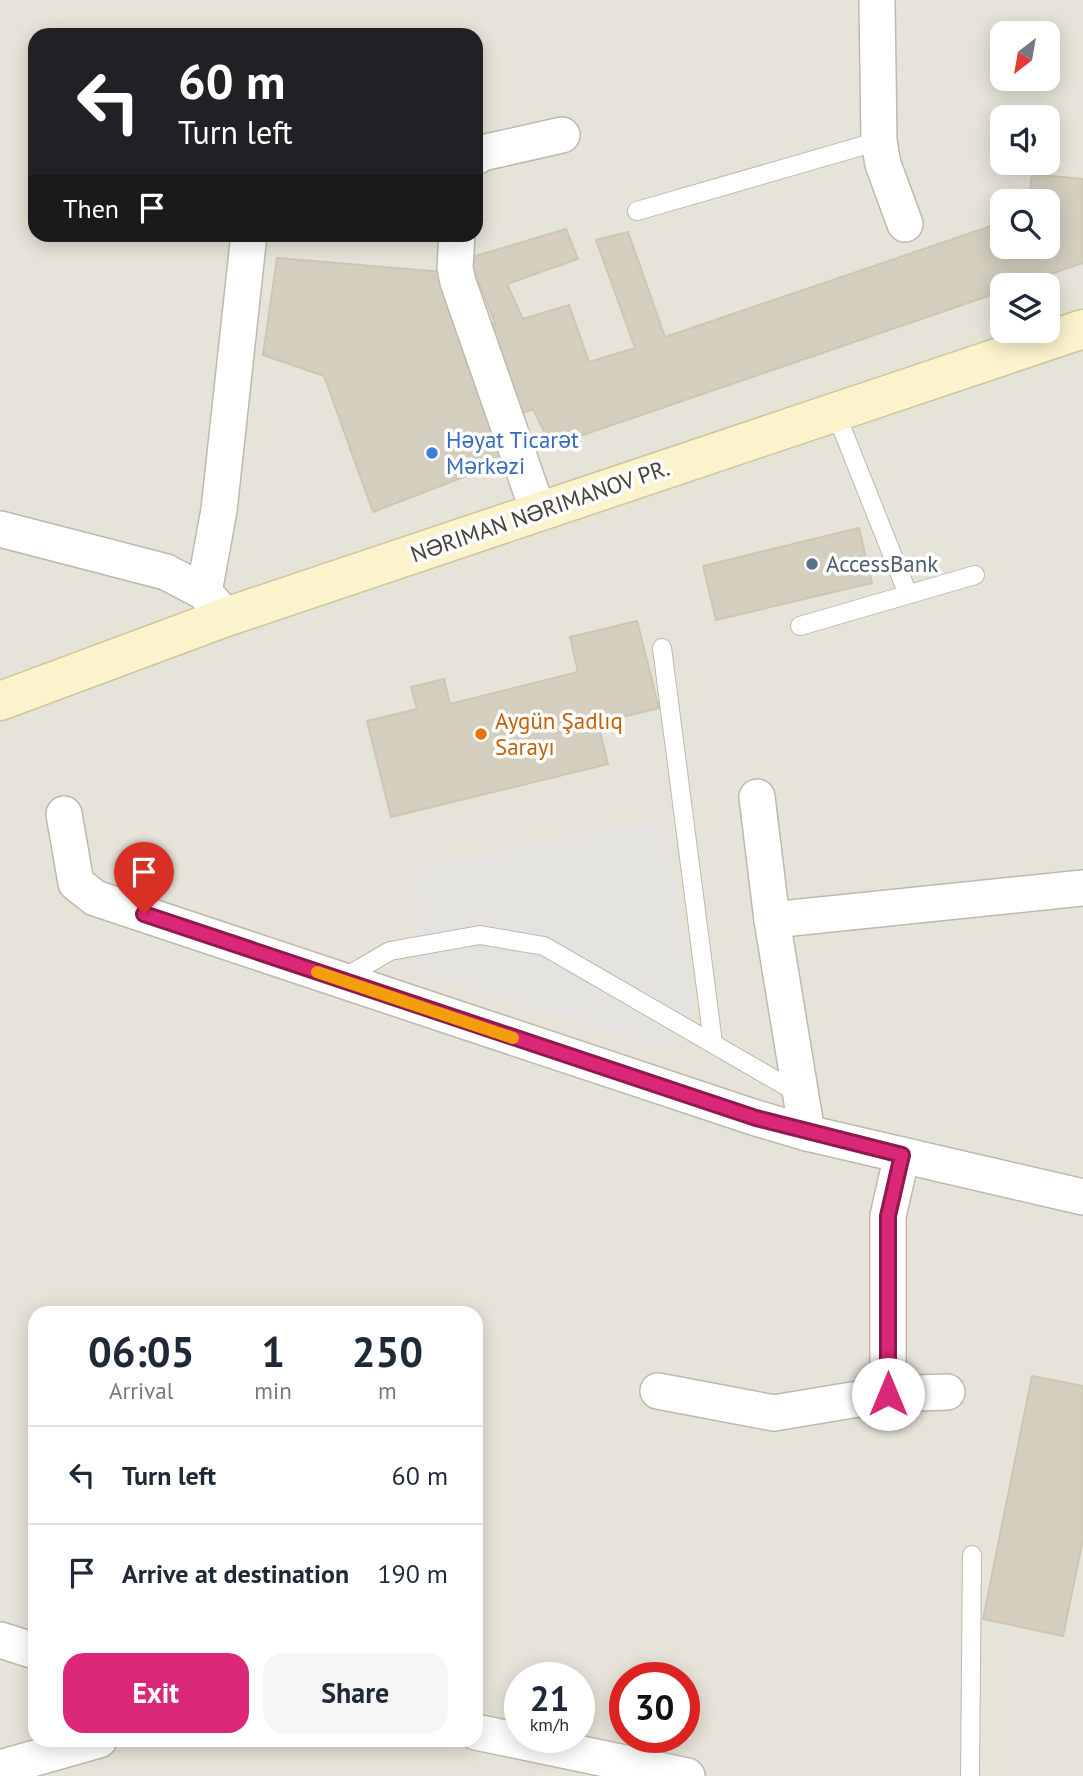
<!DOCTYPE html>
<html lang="en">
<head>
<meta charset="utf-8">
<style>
  body { margin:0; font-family:"PT Sans",sans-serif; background:#f6f6f7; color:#1f2937; height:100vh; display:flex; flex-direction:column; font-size:26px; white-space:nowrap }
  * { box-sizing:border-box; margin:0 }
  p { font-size:23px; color:#747a83 }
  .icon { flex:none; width:38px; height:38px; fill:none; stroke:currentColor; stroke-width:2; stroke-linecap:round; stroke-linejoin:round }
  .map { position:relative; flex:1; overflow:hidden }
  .details { position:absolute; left:28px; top:1306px; width:455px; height:441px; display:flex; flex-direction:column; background:#fff; border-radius:21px; box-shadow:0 4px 18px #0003 }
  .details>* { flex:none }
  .guide { position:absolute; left:28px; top:28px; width:455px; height:214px; border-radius:21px; box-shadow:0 4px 18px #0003; background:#202124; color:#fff; overflow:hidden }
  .needle { width:46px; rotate:211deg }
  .fabs { position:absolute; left:990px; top:21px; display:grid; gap:14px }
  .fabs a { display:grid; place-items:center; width:70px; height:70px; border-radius:14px; background:#fff; box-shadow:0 4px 18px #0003; font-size:35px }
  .speed { position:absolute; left:504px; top:1662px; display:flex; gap:14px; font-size:35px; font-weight:700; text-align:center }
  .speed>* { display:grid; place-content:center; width:91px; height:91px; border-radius:50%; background:#fff; box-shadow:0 4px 18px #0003; line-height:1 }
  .speed small { font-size:18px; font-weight:400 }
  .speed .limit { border:10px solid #d22; background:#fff; color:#111 }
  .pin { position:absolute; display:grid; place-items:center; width:60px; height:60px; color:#fff; margin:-72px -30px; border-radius:50% 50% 50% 0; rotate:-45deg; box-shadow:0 0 7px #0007 }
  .pin .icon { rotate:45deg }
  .me { position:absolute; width:77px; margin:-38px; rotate:0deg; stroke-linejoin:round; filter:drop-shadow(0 0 5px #0008) }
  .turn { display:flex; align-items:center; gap:24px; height:147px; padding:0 35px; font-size:32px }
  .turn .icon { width:91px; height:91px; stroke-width:2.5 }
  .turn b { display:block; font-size:49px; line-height:60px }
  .then { display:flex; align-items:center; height:66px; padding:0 35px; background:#0003; gap:14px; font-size:26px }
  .eta { display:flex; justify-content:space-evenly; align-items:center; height:119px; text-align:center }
  .eta b { font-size:42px; font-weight:700; line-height:49px }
  .primary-button { display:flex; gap:14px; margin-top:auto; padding:14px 35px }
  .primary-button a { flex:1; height:80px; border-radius:21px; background:#db2777; color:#fff; font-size:28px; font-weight:700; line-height:80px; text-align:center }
  .primary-button a+a { background:#f6f6f7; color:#1f2937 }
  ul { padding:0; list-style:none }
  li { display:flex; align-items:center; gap:21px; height:98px; padding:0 35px; border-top:2px solid #e0e1e3 }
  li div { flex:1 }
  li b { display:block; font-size:26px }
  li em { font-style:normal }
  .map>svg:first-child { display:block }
  .residential { fill:#e6e3d8; fill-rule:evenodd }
  .parking { fill:#e5e3e0 }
  .building { fill:#d4cebf; stroke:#cec6b3; stroke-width:2 }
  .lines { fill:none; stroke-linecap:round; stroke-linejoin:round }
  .service-casing { stroke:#beb9ac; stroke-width:20 }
  .minor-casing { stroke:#beb9ac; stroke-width:38 }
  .secondary-casing { stroke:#cfc69c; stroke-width:41 }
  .service { stroke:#fff; stroke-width:18 }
  .minor { stroke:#fff; stroke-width:35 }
  .secondary { stroke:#faf3cc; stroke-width:38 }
  .route-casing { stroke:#8e194d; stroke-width:18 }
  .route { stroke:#db2777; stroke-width:12 }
  .slow { stroke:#f59e0b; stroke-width:12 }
  .shop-dot { fill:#3f7fe0; stroke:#fff; stroke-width:2.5 }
  .service-dot { fill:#5c6f8a; stroke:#fff; stroke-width:2.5 }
  .food-dot { fill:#e8710a; stroke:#fff; stroke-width:2.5 }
  .labels { text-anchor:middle; stroke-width:7; stroke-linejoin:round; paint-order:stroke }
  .shop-label { font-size:23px; fill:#366cbe; stroke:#fff; text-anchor:start }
  .street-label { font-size:23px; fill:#464238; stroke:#fff }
  .service-label { font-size:23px; fill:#4e5e75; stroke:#fff; text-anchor:start }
  .food-label { font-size:23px; fill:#c56008; stroke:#fff; text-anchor:start }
</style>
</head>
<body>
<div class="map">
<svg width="1083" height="1776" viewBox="0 0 1083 1776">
  <rect width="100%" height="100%" fill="#f3f1e9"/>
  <path class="residential" d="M0,0H1083V1776H0ZM1003,33H1048V79H1003ZM35,35H476V234H35ZM1003,117H1048V163H1003ZM1003,201H1048V247H1003ZM1003,285H1048V331H1003ZM35,1312H476V1740H35ZM520,1678H579V1738H520ZM625,1678H684V1738H625Z"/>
  <path class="parking" d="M664,818L695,1004L669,1051L417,971L416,866Z"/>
  <g class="building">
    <path d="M1032,174L1083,179V263L1019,285H1003V291L551,446L533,409L515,416L483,327L495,323L469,258L566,229L578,259L507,284L523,319L569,305L589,362L635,348L596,240L628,232L665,337L1003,222V247H1048V201H1029Z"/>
    <path d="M277,258L443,272L508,460L373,512L324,376L263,355Z"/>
    <path d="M859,528L872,583L716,620L703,566Z"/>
    <path d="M637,621L659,708L598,723L608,764L391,817L367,721L417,709L411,687L444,679L450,704L578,672L570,637Z"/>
    <path d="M1032,1376L1083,1386V1539L1063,1636L983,1619Z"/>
  </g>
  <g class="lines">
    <defs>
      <g id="service">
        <path d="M637,211L879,141"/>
        <path d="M835,411L907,592"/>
        <path d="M800,626L975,575"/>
        <path d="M662,648L713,1043"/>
        <path d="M340,980L390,951L480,935L544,946L798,1093"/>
        <path d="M970,1776L972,1555"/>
      </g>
      <g id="minor">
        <path d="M877,0L879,141L883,164L905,224"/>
        <path d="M476,157L482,153L562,135"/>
        <path d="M457,234L455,268L458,282L538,511"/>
        <path d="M0,529L166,572L204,592L219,609"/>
        <path d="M204,592L219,510L249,234"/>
        <path d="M757,797L772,920L807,1133"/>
        <path d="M64,814L76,883L95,898L756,1118L807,1133L1083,1197"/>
        <path d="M772,920L1083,888"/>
        <path d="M658,1391L774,1413L888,1394L947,1392"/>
        <path d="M888,1394V1216L902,1155"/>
        <path d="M0,1640L35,1651"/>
        <path d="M476,1732L687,1776"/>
        <path d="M0,1768L99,1740"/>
      </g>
      <path id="secondary" d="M0,701L226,617L1083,329"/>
    </defs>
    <use href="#service" class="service-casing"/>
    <use href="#minor" class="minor-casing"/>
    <use href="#secondary" class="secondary-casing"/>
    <use href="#service" class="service"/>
    <use href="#minor" class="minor"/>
    <use href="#secondary" class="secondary"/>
  </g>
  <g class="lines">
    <defs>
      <path id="route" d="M144,914L756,1118L902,1155L888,1216V1394"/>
    </defs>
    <use href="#route" class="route-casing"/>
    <use href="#route" class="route"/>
    <path class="slow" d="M317,972L513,1038"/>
  </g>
  <circle class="shop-dot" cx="432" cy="453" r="7"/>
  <circle class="service-dot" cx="812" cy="564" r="7"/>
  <circle class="food-dot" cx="481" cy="734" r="7"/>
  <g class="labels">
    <g class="shop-label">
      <text x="446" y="448">Həyat Ticarət<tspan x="446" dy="26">Mərkəzi</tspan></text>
    </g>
    <g class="street-label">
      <text transform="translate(540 511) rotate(-19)" y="8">NƏRIMAN NƏRIMANOV PR.</text>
    </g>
    <g class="service-label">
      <text x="826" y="572">AccessBank</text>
    </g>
    <g class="food-label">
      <text x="495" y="729">Aygün Şadlıq<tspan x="495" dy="26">Sarayı</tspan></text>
    </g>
  </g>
</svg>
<div class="fabs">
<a><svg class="needle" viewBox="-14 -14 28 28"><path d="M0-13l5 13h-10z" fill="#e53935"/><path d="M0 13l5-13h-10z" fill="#747a83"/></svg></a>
<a><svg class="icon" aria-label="sound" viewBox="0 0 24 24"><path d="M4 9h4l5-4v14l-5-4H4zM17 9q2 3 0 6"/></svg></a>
<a><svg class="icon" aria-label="search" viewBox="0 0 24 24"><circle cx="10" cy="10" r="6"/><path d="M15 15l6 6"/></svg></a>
<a><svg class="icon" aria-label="layers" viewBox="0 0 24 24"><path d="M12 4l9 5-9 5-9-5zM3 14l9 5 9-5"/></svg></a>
</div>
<div class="speed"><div>21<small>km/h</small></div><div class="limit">30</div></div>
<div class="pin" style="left:144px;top:914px;background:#d93025"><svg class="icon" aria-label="arrive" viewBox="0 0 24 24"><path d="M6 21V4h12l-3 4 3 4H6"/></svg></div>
<svg class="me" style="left:888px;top:1394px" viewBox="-20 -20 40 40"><circle r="19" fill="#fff"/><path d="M0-13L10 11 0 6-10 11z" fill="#db2777"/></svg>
<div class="guide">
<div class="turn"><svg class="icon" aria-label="left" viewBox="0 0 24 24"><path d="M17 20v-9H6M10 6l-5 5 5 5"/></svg><div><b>60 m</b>Turn left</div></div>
<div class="then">Then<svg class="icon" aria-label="arrive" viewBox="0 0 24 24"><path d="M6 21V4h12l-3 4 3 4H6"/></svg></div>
</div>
<section class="details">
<div class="eta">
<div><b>06:05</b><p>Arrival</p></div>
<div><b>1</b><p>min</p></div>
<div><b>250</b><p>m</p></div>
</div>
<ul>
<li><svg class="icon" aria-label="left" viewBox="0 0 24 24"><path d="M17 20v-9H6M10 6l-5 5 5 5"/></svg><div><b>Turn left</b></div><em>60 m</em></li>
<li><svg class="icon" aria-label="arrive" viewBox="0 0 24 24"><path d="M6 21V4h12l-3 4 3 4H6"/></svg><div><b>Arrive at destination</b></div><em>190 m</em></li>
</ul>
<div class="primary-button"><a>Exit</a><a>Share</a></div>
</section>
</div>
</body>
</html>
